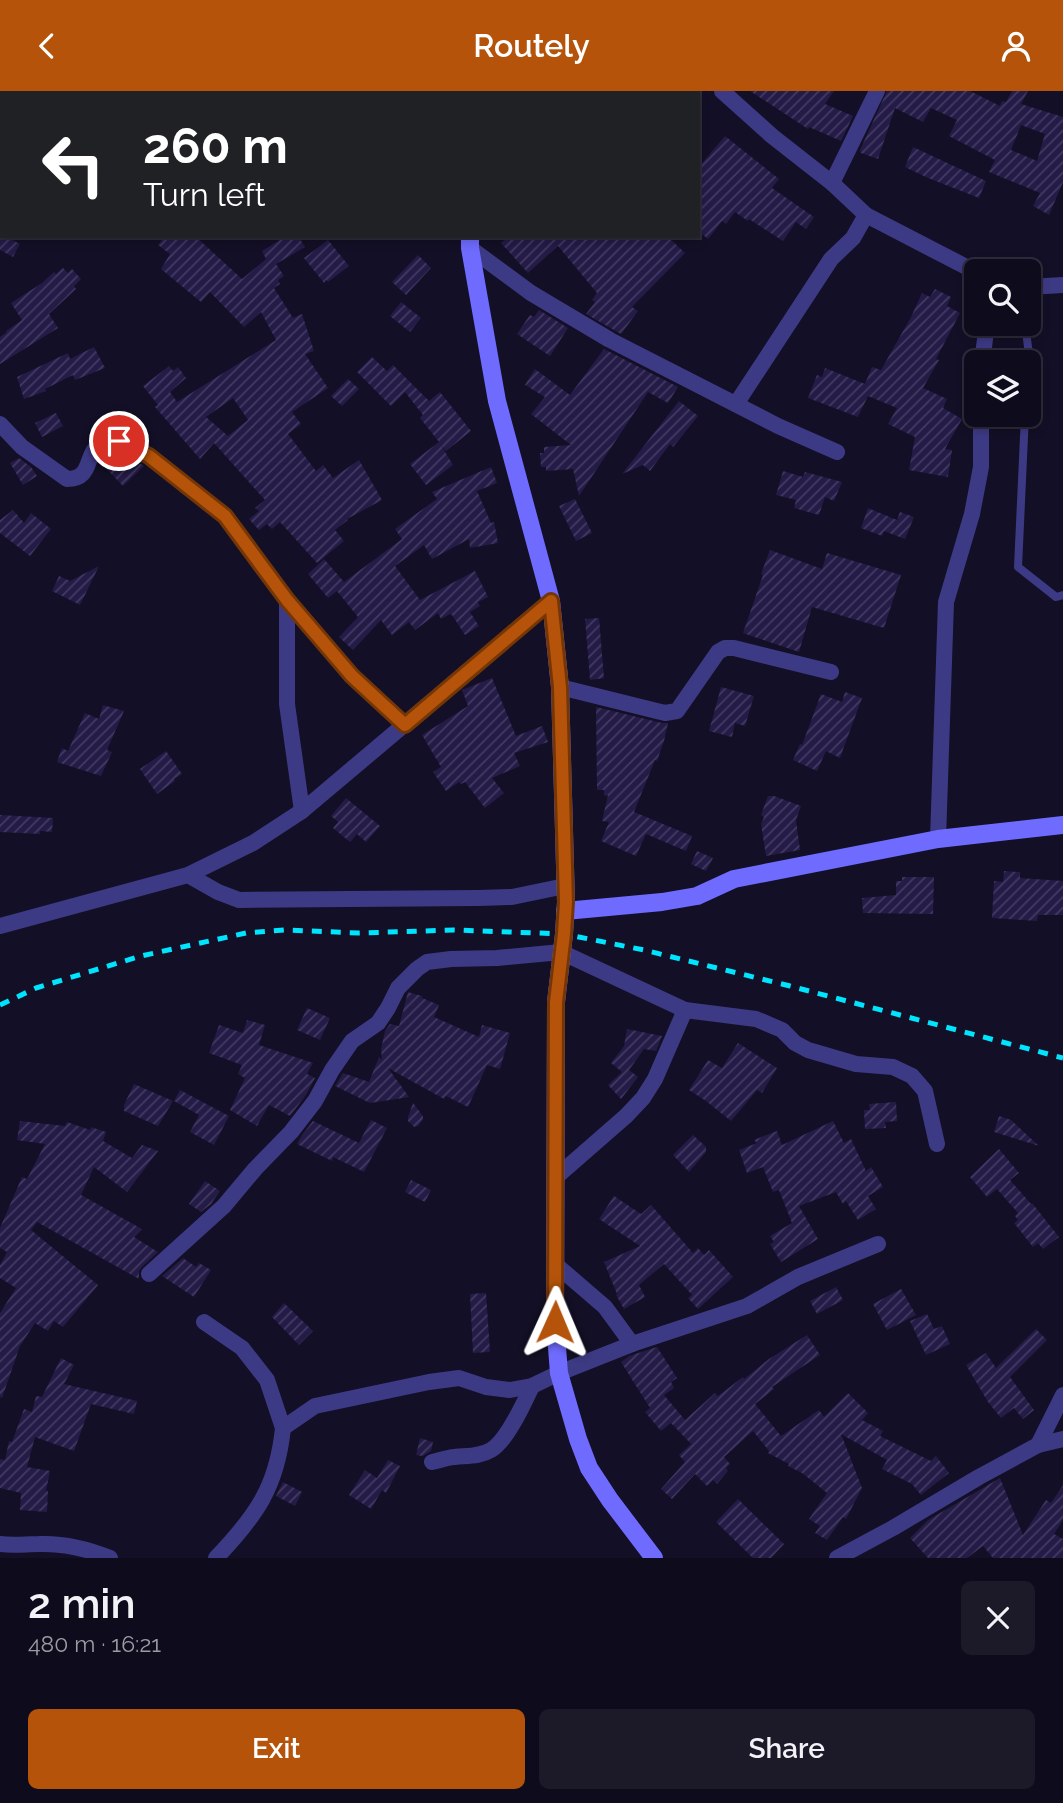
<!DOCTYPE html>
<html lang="en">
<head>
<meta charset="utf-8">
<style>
  body { margin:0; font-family:Raleway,sans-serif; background:#1c1929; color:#f1f3f6; height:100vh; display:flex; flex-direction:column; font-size:26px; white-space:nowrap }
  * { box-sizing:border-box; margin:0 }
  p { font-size:23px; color:#9b9ba3 }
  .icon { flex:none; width:38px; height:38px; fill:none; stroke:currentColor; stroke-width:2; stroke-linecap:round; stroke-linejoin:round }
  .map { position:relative; height:1467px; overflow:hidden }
  .side { display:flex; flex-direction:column; background:#0e0b1c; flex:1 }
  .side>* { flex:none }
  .hud { position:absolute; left:0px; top:0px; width:700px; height:147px; box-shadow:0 4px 10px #0003,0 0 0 2px #2e2b3b; background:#202124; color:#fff; overflow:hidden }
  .tools { position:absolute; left:964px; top:168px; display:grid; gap:14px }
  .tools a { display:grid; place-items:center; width:77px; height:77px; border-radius:10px; background:#0e0b1c; box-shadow:0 4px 10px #0003,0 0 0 2px #2e2b3b; font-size:35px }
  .pin { position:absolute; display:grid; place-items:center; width:60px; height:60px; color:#fff; margin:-30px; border:4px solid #fff; border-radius:50%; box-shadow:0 2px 7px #0007 }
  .me { position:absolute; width:77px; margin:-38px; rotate:1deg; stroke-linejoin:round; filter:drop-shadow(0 0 5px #0008) }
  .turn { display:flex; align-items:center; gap:24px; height:147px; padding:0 28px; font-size:32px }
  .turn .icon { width:91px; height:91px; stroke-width:2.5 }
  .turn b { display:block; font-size:49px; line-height:60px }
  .round { display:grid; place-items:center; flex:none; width:74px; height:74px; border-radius:10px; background:#1c1929 }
  .head { display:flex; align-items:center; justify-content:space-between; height:119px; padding:0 28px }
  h1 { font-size:42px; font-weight:600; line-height:52px }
  .cta { display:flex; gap:14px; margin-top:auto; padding:14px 28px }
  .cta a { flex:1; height:80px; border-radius:10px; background:#b45309; color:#fff; font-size:28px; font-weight:600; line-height:80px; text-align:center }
  .cta a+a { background:#1c1929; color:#f1f3f6 }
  header { display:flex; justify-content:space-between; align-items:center; height:91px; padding:0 28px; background:#b45309; color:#fff; font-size:32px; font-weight:600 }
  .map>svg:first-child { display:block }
  .building { fill:url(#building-hatch); fill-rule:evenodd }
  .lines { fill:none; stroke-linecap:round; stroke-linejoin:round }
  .lane { stroke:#3d3a85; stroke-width:8 }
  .street { stroke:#3d3a85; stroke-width:16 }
  .secondary { stroke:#6f6bff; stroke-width:18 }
  .rail { stroke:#00e5ff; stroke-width:5; stroke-dasharray:10 9; stroke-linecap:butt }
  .route-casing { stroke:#753606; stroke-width:18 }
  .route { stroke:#b45309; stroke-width:12 }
</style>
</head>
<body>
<header><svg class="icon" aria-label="back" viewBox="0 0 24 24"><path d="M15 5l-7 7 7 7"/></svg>Routely<svg class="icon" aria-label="person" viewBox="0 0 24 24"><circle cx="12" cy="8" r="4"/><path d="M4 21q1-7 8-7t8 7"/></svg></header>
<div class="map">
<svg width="1063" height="1467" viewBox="0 0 1063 1467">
  <defs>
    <pattern id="building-hatch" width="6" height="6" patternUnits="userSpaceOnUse" patternTransform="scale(1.75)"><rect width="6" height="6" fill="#241b47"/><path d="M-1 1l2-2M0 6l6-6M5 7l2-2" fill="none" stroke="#433b63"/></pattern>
  </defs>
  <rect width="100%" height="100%" fill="#130f26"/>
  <g class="building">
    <path d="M750,0H834L825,13L853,25L841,50L809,36L808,38Z"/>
    <path d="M887,0H970L1000,15L1002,10L1006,11L1012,0H1028L1021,13L1063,26V91L1049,124L1033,115L1040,102L989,81L995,69L949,45L957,29L931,17L923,31L895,17L878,68L861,62L860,59ZM1021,34L1045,43L1037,70L1011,59Z"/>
    <path d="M725,45L779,88L772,97L814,126L806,138L796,131L783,150L749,128L748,130L735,121L726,133L722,130L708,148L698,140V77Z"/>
    <path d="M913,56L986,90L979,107L928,87L905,76Z"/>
    <path d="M0,143L2,145H5L20,153L13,166L0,159Z"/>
    <path d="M165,145H195L242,188L266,168L262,160L286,145H298L305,156L276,173L284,185L278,189L280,193L274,197L293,227L302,223L314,260L305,263L328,297L292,321L301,333L288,343L316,380L323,374L333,387L359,369L382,409L347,428L348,429L335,439L344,450L317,472L280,431L272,438L267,433L259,439L249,428L259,420L255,417L265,409L214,352L200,368L155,316L158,314L143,295L169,275L173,280L178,276L186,287L170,301L177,311L276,249L261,221L244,236L210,201L201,211L161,178L170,163L158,154ZM233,307L248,329L228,345L206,326Z"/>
    <path d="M509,145H667L685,162L632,216L638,220L621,243L586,223L595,211L592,209L597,202L558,155L528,182L501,152Z"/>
    <path d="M328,149L349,175L328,191L326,189L324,192L304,167Z"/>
    <path d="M418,164L431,177L406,204L392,191Z"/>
    <path d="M63,177L68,182L72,178L81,188L74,195L76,198L49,223L58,237L0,273V246L7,241L6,240L22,229L11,212L42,192L54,181L56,183Z"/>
    <path d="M935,198L951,206L947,215L960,222L936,268L939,269L923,297L947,308L943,317L962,328L945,358L952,359L948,386L909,379L915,346L888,333L897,317L868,305L858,326L808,307L817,284L822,286L825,277L865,293L872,276L881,279L911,226L922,202L930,206Z"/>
    <path d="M401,211L421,227L410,241L390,225Z"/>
    <path d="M539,219L568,237L550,265L517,243L530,224L534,226Z"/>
    <path d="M94,256L105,277L75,289L73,284L45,298L46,300L24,308L17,286L68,262L70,268Z"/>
    <path d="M604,258L678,296L668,312L648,301L579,405L573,378L546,380V376H541L540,362H544V356L571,354L531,323L545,306L525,294L535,278L570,304Z"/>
    <path d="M372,266L387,280L393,274L429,310L440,301L471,340L446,360L441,354L453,374L426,394L410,373L439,351L420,327L423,324L405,301L391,315L357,281Z"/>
    <path d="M348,288L359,298L342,315L331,305Z"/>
    <path d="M679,310L698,325L673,356L670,353L650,380L643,374L622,383Z"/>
    <path d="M56,322L63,335L42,346L35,332Z"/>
    <path d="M111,359L116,361L120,365L122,363L126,364L144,375L123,395L100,371Z"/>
    <path d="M19,367L31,376L37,385L23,394L10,372Z"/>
    <path d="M491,376L497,392L477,400L491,432L494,431L498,452L470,457L469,448L432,468L424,454L395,475L420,509L475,480L488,506L478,511L480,515L470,521L479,535L465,544L452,524L450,523L441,528L438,522L415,539L409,531L392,544L381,529L353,559L339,546L358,526L337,500L328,507L308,483L324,468L344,491L402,448L395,438L437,408L432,401Z"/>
    <path d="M783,380L803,386L805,381L842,391L834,410L825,406L819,424L794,417L796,409L776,404Z"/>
    <path d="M575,408L592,442L576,450L559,415Z"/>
    <path d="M868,417L897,429L900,421L914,426L905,448L884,440L882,445L861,437Z"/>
    <path d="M13,419L24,432L31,422L51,438L30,465L0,442V429Z"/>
    <path d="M770,459L822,478L827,462L901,484L884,537L812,516L799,561L743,542L763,484L761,483Z"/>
    <path d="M99,475L80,514L52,500L59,485L70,490Z"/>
    <path d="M599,527L604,587L590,589L585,528Z"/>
    <path d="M492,587L516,645L542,635L548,651L514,662L520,675L492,687L504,702L485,717L465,691L461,693L459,691L446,700L433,681L441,676L422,644L468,615L462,599Z"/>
    <path d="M721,596L754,605L745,635L735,632L732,646L709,640Z"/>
    <path d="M845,601L862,607L840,667L826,660L817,680L793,669L800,653L802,654L821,603L842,611Z"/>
    <path d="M103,614L124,620L107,659L112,661L101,685L57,671L62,657L68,660L85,622L99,628Z"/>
    <path d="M596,616L662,632H668L664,650L657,670L655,669L634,721L692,745L686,760L646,743L636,765L601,750L609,731L602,730L608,704L604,705V699H597Z"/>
    <path d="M166,660L182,683L174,688L175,690L157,703L140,678Z"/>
    <path d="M768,705H774L801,715L796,729L800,759L766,765L761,733L764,726L761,724Z"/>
    <path d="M346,707L380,735L366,751L357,743L350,751L333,737L338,731L331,725Z"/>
    <path d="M0,724L53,727L52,741L40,740V743L0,741Z"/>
    <path d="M697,760L713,767L706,780L691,773Z"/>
    <path d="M1004,780L1020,781V787L1063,790V824H1038L1037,830L992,827L994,790L1003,791Z"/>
    <path d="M902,786H934L933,823L863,822L862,807L896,804V790H902Z"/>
    <path d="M408,901L422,905V907L439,914L434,926L479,946L482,934L510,942L500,978L487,974L468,1016L446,1005L444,1008L388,977L409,1006L370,1012L335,995L343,982L369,991L379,966L382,969L381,958L385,940L390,933L399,935Z"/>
    <path d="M307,917L330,927L320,949L297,939Z"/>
    <path d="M247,929L265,934L259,954L313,972L307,983L315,987L306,1004L290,1025L269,1014L257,1035L230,1019L245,987L238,983L242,974L209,962L219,934L243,942Z"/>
    <path d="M627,938L662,945L656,960L644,958L629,979L638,986L621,1008L608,994L622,981L611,972L624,955Z"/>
    <path d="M738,952L777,977L762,1002L757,999L731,1030L706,1010L689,999L708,969L722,977Z"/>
    <path d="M134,993L173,1010L158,1035L124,1020V1014Z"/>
    <path d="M180,999L229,1025L214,1054L190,1041L199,1024L174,1010Z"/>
    <path d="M896,1011L897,1030L885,1031L886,1037L865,1038L864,1019H870L869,1013Z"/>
    <path d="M413,1012L423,1025V1029L418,1035L414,1036L408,1030V1026Z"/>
    <path d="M999,1025L1011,1029L1039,1055L994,1041Z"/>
    <path d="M371,1029L387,1037L364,1081L333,1066L332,1070L297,1053L302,1044L313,1030L359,1052Z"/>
    <path d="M20,1030L65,1035L67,1031L90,1039L91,1036L106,1041L103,1050L132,1067L142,1054L158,1060L127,1101L94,1076L81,1104L142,1138L134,1146L158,1161L142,1176L139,1180V1188L37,1131L31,1139L98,1194L63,1236L54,1230L48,1240L35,1232L20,1255L2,1307L0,1306V1222L16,1197L0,1187V1174L7,1161L0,1157V1137L22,1086L27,1088L45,1053L17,1049Z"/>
    <path d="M833,1030L844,1052L851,1048L866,1080L871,1076L883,1096L868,1105L876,1118L858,1129L846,1110L843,1113L836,1101L799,1115L818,1148L781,1171L770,1153L774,1151L770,1145L792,1132L779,1099L773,1101L763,1076L747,1082L739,1059L757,1052L754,1049L777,1040L782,1054Z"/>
    <path d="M693,1044L706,1056V1061L689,1081L673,1064Z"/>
    <path d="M999,1058L1019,1082L1010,1089L1031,1113L1032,1112L1059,1146L1043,1158L1038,1152L1033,1156L1014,1132L1018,1129L1015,1125L1018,1122L997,1098L987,1106L970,1086Z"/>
    <path d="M411,1089L431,1099L425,1111L405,1101Z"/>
    <path d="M205,1090L220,1100L211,1113L201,1121L189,1113Z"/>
    <path d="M614,1105L641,1123L651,1114L693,1162L698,1157L704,1164L709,1159L733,1186L698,1218L688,1207L692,1204L664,1173L639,1194L645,1206L624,1218L616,1204L617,1203L604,1171L640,1155L599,1128Z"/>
    <path d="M183,1167L196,1176L199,1172L211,1179L194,1206L162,1185Z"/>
    <path d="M836,1196L843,1209L817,1223L810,1210Z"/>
    <path d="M901,1198L916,1224L887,1239L873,1213Z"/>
    <path d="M486,1202L490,1261L473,1262L470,1203Z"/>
    <path d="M284,1212L313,1240L299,1254L272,1226Z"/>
    <path d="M927,1223L934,1238L942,1235L950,1253L926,1264L910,1230Z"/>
    <path d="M1036,1238L1047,1249L1010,1286L1034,1319L1023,1328L1014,1317L1001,1327L988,1311L966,1274L986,1262L996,1277Z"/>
    <path d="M807,1244L820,1264L772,1296L774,1298L755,1313L781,1345L819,1319L824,1326L848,1302L868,1322L862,1329L883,1340L880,1345L931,1370L936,1365L949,1382L921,1404L912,1393L882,1378L887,1369L841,1343L862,1397L846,1428L843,1426L827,1449L815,1442L820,1435L809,1428L827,1402L802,1382L788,1375L789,1373L768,1362L769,1360L753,1340L724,1366L730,1373L726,1377L728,1380L717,1393L713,1389L707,1395L695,1383L672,1408L661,1398L685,1371L679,1364L691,1353L671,1332L661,1340L645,1321L650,1317L621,1271L629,1265L657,1256L677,1287L671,1291L674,1297L664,1304L685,1329L715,1302L718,1305L743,1286L744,1288L769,1268Z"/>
    <path d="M61,1267L74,1274L64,1293L137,1310L134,1323L91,1313L74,1360L35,1346L27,1376L50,1380L46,1400H48L47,1421L20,1419L21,1402L0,1397V1368L5,1369L9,1350L12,1351L24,1318L32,1321L36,1305L42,1306Z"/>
    <path d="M420,1347L433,1351L431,1360L423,1365L416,1364Z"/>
    <path d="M388,1369L400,1375L386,1402L382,1399L371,1418L349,1404L365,1379L377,1387Z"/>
    <path d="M1000,1387L1023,1444L1046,1409L1051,1412L1063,1394V1429L1054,1443L1063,1448V1467H993L983,1455L967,1467H928L910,1447L928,1429Z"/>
    <path d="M283,1391L302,1401L295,1415L276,1405Z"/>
    <path d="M738,1408L784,1453L771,1467H753L716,1431Z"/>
  </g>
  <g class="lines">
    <g class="lane">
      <path d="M1025,233L1030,271L1029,285"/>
      <path d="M1025,324L1018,476L1056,506L1063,504"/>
    </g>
    <g class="street">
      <path d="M722,0L772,45L832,92L866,124L976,181"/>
      <path d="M527,2L529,0"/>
      <path d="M832,92L877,0"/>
      <path d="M470,157L531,202L610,249L778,335L837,361"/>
      <path d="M1029,196L1063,194"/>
      <path d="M982,271L987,233"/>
      <path d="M736,313L831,168L853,147L866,124"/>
      <path d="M0,333L22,356L67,388C92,388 85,366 98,354C99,354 109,348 109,348L130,354L149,365L225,425L287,509L352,585L405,634"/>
      <path d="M287,509V613L302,720"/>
      <path d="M560,596L665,622L677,620L718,561L725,557H734L831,581"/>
      <path d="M938,748L946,511L972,423L981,376V324"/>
      <path d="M188,784L218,801L239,809L478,807L512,806L565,795"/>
      <path d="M0,835L188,784L253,752L302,720L551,510"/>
      <path d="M555,1087L626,1025L643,1007L655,988L685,919"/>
      <path d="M555,1173L605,1216L632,1253"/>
      <path d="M149,1183L224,1115L255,1078L291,1041L315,1010L332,979L352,950L378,932L388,917L398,897L417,878L427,871L451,868L497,867L561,861L685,919L756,928L782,939L795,952L808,959L856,973L893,976L912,985L925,1000L937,1053"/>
      <path d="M204,1231L242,1257L267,1289L283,1337"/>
      <path d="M1038,1354L1063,1348"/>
      <path d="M432,1371C437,1370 443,1368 448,1367C462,1364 478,1367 491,1359C507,1350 524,1312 532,1295"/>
      <path d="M0,1453C13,1455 26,1453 39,1453C63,1452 88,1458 110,1467"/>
      <path d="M216,1467C256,1425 277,1396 283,1337L315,1315L429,1291L459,1287L486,1296L510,1299L532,1295L559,1282L632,1253L747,1215L798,1186L878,1153"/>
      <path d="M837,1467L893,1437L979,1386L1038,1354L1063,1304"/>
    </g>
    <g class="secondary">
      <path d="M478,2V0"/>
      <path d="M470,145V157L497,310L551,510L560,596L566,811L564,843L556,911L555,1231L559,1282L578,1348L589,1377L610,1409L654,1467"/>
      <path d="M565,820L662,811L697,805L734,788L938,748L1063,734"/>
    </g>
    <path class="rail" d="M0,914L36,897L141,865L246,842L284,839L359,842L454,839L564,843L644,859L790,895L1063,967"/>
  </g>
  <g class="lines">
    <defs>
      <path id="route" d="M119,350L149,365L225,425L287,509L352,585L405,634L551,510L560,596L566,811L564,843L556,911L555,1231"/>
    </defs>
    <use href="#route" class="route-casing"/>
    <use href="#route" class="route"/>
  </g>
</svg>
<div class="tools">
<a><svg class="icon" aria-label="search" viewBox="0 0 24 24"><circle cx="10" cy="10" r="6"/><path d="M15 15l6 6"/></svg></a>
<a><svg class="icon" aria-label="layers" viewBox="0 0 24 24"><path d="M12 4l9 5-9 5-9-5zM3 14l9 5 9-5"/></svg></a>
</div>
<div class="pin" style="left:119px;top:350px;background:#d93025"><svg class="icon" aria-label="arrive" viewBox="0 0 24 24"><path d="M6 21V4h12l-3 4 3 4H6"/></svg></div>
<svg class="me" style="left:555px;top:1231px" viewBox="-20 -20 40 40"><path d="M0-17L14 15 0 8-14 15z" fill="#b45309" stroke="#fff" stroke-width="4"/></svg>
<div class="hud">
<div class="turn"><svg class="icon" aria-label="left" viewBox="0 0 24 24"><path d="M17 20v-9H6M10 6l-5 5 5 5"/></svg><div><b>260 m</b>Turn left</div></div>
</div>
</div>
<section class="side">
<div class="head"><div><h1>2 min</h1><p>480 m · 16:21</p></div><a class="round"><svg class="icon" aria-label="close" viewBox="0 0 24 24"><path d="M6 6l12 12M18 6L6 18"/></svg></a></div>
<div class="cta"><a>Exit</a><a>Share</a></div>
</section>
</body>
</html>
